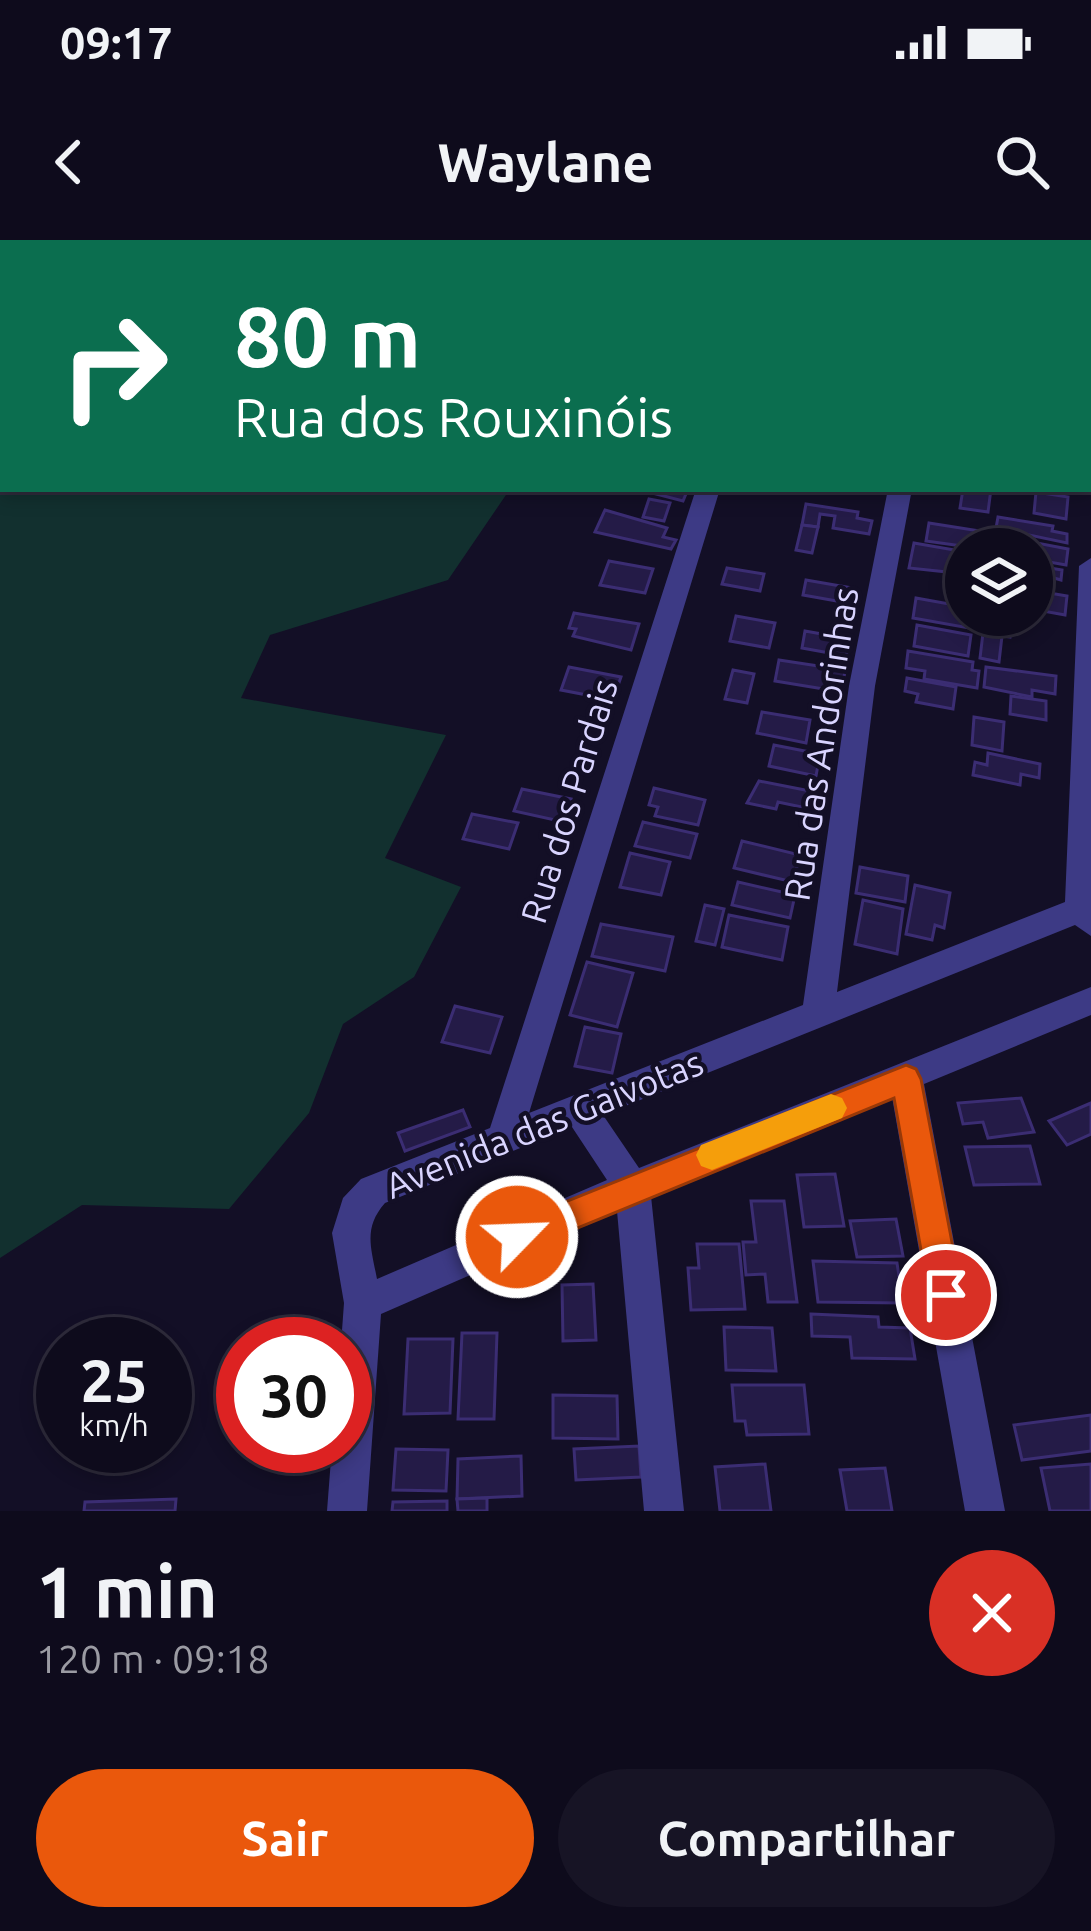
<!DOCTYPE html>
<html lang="pt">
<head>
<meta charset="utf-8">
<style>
  body { margin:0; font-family:Ubuntu,sans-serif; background:#171425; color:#f1f3f6; height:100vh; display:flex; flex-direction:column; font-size:45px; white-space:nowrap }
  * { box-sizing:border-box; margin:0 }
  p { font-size:39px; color:#9b9ba3 }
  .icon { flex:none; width:66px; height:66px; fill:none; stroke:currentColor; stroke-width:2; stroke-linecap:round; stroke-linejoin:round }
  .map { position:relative; height:1271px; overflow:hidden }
  .panel { display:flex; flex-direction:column; background:#0e0b1c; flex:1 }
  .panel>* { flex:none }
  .guide { position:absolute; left:0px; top:0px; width:1092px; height:252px; box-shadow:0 6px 18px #0003,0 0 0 3px #2e2b3b; background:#0b6e4f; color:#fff; overflow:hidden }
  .buttons { position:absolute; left:945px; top:288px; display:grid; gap:24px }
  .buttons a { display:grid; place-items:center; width:108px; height:108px; border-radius:50%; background:#0e0b1c; box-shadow:0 6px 18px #0003,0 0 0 3px #2e2b3b; font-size:60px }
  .speed { position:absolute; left:36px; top:1077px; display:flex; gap:24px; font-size:60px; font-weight:700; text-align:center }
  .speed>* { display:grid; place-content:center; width:156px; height:156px; border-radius:50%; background:#0e0b1c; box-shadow:0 6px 18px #0003,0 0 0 3px #2e2b3b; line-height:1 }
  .speed small { font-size:30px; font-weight:400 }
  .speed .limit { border:18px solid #d22; background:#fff; color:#111 }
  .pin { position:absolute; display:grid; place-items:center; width:102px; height:102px; color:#fff; margin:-51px; border:6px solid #fff; border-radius:50%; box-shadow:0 3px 12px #0007 }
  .me { position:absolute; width:132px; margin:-66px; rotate:66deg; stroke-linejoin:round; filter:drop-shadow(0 0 9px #0008) }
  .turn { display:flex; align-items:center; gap:42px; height:252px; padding:0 36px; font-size:54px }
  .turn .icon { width:156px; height:156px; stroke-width:2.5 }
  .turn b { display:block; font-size:84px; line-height:102px }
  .round { display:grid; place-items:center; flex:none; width:126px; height:126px; border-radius:63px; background:#171425 }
  .headline { display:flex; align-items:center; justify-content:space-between; height:204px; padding:0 36px }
  h1 { font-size:72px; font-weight:600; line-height:90px }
  .action { display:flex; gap:24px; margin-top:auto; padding:24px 36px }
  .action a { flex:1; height:138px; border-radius:72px; background:#ea580c; color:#fff; font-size:48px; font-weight:600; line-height:138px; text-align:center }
  .action a+a { background:#171425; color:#f1f3f6 }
  .status { display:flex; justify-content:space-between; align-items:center; height:84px; padding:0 60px; background:#0e0b1c; direction:ltr }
  .status svg { height:33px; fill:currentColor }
  header { display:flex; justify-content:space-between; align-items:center; height:156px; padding:0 36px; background:#0e0b1c; font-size:54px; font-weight:600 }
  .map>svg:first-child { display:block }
  .green { fill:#12302f }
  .building { fill:#241b47; stroke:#3b2d73; stroke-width:3 }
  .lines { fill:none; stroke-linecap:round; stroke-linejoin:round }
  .minor { fill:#3d3a85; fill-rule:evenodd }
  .route { fill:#ea580c; stroke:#983908; stroke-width:3 }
  .slow { fill:#f59e0b }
  .labels { text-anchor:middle; stroke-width:9; stroke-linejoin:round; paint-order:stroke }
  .street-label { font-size:36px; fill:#d9d4ff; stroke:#130f26 }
</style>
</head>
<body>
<div class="status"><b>09:17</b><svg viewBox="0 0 49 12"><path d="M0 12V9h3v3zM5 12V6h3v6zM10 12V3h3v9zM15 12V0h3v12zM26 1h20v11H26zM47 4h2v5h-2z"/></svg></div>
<header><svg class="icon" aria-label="back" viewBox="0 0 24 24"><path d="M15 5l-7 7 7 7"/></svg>Waylane<svg class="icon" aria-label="search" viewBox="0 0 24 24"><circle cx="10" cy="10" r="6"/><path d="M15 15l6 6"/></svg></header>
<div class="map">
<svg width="1091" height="1271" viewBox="0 0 1091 1271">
  <rect width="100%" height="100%" fill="#130f26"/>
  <path class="green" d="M0,0H690L3,3V249H510L448,340L270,395L241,458L446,495L385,618L461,647L414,737L343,784L309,873L229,969L82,965L0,1018Z"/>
  <g class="building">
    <path d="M637,249H688L683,261Z"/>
    <path d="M963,249H991L988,272L960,268Z"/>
    <path d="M1036,252L1068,257L1066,279L1034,273Z"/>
    <path d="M649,259L670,263L664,281L643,277Z"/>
    <path d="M806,264L858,272L857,278L872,281L869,294L833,288L835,276L820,274L818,287L802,285Z"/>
    <path d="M605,270L667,288L663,297L676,300L671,309L595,292Z"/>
    <path d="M998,277L1053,286L1052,291L1067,294V303L996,288Z"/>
    <path d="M929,283L986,292L984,309L926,301Z"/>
    <path d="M802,285L818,287L812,313L796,310Z"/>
    <path d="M1006,297L1068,309L1066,325L1032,319V309H1004Z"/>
    <path d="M914,303L966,312V334L909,328Z"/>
    <path d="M609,321L653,329L645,353L600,345Z"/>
    <path d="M1032,325L1062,330L1061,340L1054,338L1053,346L1032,343Z"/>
    <path d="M727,328L764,334L760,351L722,344Z"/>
    <path d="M806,340L852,348L848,363L803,355Z"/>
    <path d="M1032,350L1067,356L1065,375L1032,369Z"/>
    <path d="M916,358L966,367L969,388L913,378Z"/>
    <path d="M574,373L639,384L631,410L573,396L576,389L569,388Z"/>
    <path d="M986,375H1026L1025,385L1012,382L1010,397L983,393Z"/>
    <path d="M736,376L775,383L769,408L730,401Z"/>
    <path d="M917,385L971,395L968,416L914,406Z"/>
    <path d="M805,391L850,399L846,416L802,408Z"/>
    <path d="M983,393L1002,396L999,422L980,418Z"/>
    <path d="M908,411L973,422L972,430L979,431L977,448L924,439L925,431L906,428Z"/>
    <path d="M779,420L845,430L842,452L775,441Z"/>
    <path d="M569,427L621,437L613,460L561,450Z"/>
    <path d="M986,427L1056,436L1055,454L1032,450V457L984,447Z"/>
    <path d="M733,430L754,434L747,463L725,459Z"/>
    <path d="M907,438L956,447L953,469L916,462L918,454L905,451Z"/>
    <path d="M1011,456L1046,461V480L1010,474Z"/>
    <path d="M762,472L810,480L806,503L757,493Z"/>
    <path d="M974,477L1004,482L1002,511L972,505Z"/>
    <path d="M774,505L820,514L816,536L769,526Z"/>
    <path d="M988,513L1040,524L1039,538L1021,534L1020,545L973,535L975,522L987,525Z"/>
    <path d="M759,541L815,552L811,569L778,562L776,569L747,563Z"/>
    <path d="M654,548L705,560L698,585L655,576L658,567L649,565Z"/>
    <path d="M522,549L571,559L564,582L514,571Z"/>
    <path d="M472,574L518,583L509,609L463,599Z"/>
    <path d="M643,582L697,594L690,618L635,606Z"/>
    <path d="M742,601L800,615L793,642L734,628Z"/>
    <path d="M630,613L670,622L661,655L620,647Z"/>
    <path d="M860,627L908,636L905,662L856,653Z"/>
    <path d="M738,642L795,655L790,678L732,665Z"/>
    <path d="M915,645L950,653L944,688L935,685L932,700L906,694Z"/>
    <path d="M863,660L903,669L897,714L855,704Z"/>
    <path d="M705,665L724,669L715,705L696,701Z"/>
    <path d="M729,675L788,687L782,720L722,707Z"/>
    <path d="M601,684L673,697L665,731L592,716Z"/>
    <path d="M587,722L633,733L617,787L570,775Z"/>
    <path d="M455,766L502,777L490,813L442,802Z"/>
    <path d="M585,787L621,794L612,833L575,826Z"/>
    <path d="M1021,858L1034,892L988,898L983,882L963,884L958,863Z"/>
    <path d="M1091,863V894L1067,905L1049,881Z"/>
    <path d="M463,870L470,887L405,911L398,893Z"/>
    <path d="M1030,906L1040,944L974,945L965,907Z"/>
    <path d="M835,934L844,986L804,987L797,935Z"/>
    <path d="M751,961H784L797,1062H768L765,1034L746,1035L743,1002H756Z"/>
    <path d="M896,979L903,1016L857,1017L850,981Z"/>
    <path d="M697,1004H739L745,1069L691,1070L688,1028H699Z"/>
    <path d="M813,1021L897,1023L903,1063L818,1062Z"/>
    <path d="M593,1044L596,1100L563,1101L562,1045Z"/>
    <path d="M811,1074L878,1077L879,1087L910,1088L915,1119L852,1118L850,1097L812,1096Z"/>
    <path d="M724,1087L772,1088L776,1131L726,1130Z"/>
    <path d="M462,1093H497L494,1179H458Z"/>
    <path d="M408,1099H453L450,1173L404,1174Z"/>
    <path d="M732,1145H804L809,1194L747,1195L745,1181H735Z"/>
    <path d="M553,1155L617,1156L618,1199L553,1198Z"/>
    <path d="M1091,1175V1211L1022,1220L1014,1185Z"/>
    <path d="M639,1206L641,1237L576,1240L574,1209Z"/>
    <path d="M396,1209L448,1210L446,1251L393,1250Z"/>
    <path d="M521,1216L522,1256L457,1259L458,1219Z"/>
    <path d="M765,1224L771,1271H720L715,1227Z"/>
    <path d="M1091,1224V1271H1050L1041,1228Z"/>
    <path d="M885,1228L892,1271H847L840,1230Z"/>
    <path d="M487,1258V1271H458L457,1259Z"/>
    <path d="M176,1259L175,1271H84L85,1262Z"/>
    <path d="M447,1261V1271H392L393,1262Z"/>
  </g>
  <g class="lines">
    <g class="minor">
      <path d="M776,0H796L775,3Z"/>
      <rect x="934" y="0" width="20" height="3"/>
      <path d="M1089,198L1091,199V213L1089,212Z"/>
      <path d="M1089,235H1091V249H1088Z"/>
      <path d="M696,249H720L529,873L803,765L849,446L888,249H912L875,446L837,752L1065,662L1079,326L1091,318V696L1075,685L603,875L639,928L1091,747V775L924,844L1005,1271H965L892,857L651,956L684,1271H644L617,971L381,1074L367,1271H327L332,1206H345V1104H341L344,1063L332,993L343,958L361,939L490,888ZM572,887L607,940L377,1039C371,1007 363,988 385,963Z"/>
    </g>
  </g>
  <path class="route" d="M906,825L916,829L921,839L962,1055L958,1067L946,1071L934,1067L929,1055L894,858L517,1013L505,1008L500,997L505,986Z"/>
  <path class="slow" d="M831,854L842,858L847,868L842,878L712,930L701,926L696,915L701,905Z"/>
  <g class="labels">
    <g class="street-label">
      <text transform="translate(821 504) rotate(-81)" y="13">Rua das Andorinhas</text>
      <text transform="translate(569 561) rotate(-73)" y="13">Rua dos Pardais</text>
      <text transform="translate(544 884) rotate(-22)" y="13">Avenida das Gaivotas</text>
    </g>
  </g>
</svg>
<div class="buttons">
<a><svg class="icon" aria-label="layers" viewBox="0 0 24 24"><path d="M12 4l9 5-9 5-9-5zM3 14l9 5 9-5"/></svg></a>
</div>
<div class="speed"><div>25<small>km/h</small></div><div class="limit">30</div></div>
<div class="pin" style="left:946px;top:1055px;background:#d93025"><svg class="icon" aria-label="arrive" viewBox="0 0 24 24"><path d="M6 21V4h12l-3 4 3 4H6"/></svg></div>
<svg class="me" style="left:517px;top:997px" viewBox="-20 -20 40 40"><circle r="17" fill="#ea580c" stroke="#fff" stroke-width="3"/><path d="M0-11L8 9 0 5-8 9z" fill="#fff"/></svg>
<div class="guide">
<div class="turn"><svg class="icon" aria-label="right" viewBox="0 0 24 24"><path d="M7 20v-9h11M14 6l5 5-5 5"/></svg><div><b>80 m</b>Rua dos Rouxinóis</div></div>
</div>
</div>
<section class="panel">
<div class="headline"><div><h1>1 min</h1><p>120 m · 09:18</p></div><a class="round" style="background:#d93025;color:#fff"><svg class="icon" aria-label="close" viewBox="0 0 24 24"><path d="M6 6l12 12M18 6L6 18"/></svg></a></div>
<div class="action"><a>Sair</a><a>Compartilhar</a></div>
</section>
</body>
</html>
